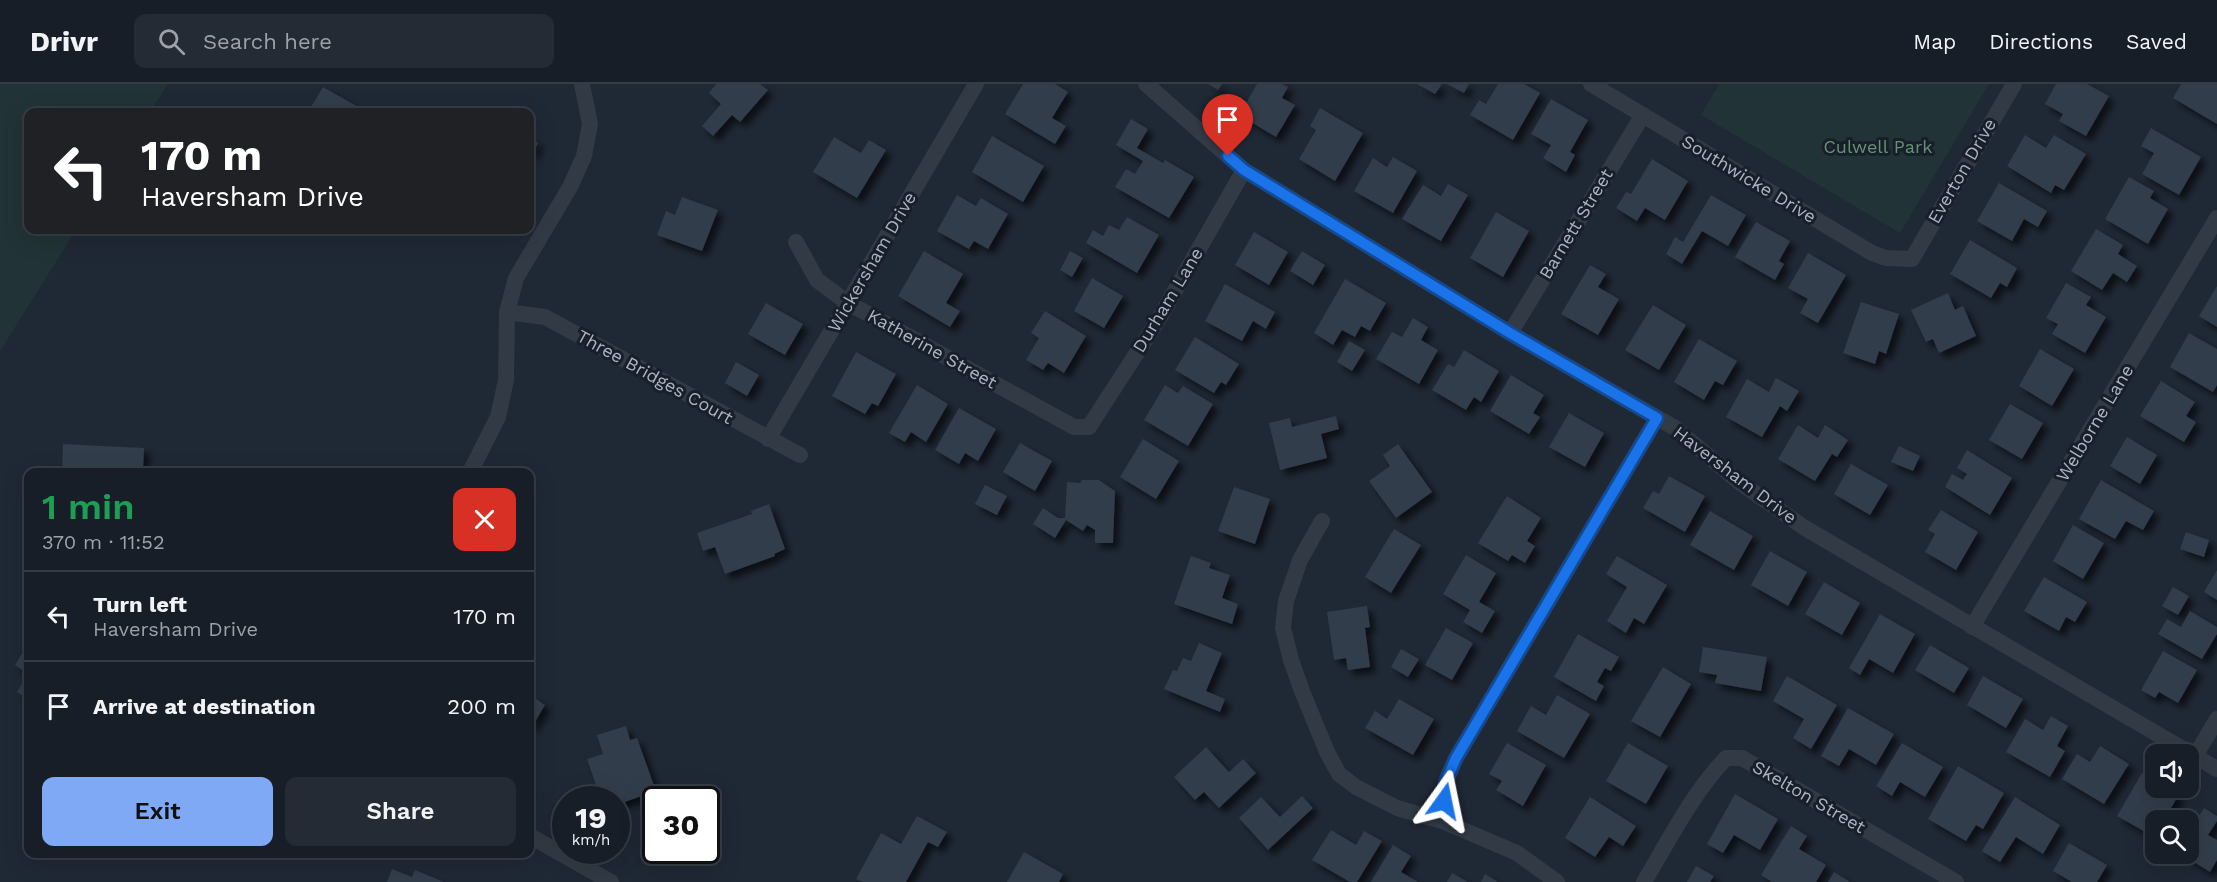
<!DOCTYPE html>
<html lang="en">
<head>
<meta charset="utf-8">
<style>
  body { margin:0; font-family:"Work Sans",sans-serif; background:#242b34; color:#f1f3f6; height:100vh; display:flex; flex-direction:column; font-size:22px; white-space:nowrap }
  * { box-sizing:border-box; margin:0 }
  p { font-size:20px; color:#9ea2a8 }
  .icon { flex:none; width:33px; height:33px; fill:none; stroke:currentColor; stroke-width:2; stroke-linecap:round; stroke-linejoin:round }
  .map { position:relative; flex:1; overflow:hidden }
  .drawer { position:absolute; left:24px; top:384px; width:510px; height:390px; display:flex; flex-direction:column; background:#171e28; border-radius:12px; box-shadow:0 6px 24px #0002,0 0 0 2px #363c45 }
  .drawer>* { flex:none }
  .hud { position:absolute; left:24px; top:24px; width:510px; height:126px; border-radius:12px; box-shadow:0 6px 24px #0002,0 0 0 2px #363c45; background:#202124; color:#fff; overflow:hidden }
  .buttons { position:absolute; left:2145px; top:660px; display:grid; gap:12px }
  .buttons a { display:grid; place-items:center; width:54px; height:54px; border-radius:12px; background:#171e28; box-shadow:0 6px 24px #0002,0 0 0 2px #363c45; font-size:30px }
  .speed { position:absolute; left:552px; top:702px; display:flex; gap:12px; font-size:30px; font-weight:700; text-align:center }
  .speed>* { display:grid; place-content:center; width:78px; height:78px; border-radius:50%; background:#171e28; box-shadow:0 6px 24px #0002,0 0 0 2px #363c45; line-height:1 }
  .speed small { font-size:15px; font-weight:400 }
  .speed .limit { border:3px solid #111; border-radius:9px; background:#fff; color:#111 }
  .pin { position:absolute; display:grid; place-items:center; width:51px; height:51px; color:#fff; margin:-62px -26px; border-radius:50% 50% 50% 0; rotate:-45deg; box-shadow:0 0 6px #0007 }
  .pin .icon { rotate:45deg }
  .me { position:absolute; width:66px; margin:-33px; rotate:12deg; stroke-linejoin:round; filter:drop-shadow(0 0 4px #0008) }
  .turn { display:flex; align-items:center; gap:21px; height:126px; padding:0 18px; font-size:27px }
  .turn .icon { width:78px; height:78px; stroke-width:2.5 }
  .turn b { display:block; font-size:42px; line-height:51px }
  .round { display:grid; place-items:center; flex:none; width:63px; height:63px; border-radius:12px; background:#242b34 }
  .summary { display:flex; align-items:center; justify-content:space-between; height:102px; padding:0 18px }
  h1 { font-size:36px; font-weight:600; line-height:45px; color:#1e9e55 }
  .button { display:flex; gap:12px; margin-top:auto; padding:12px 18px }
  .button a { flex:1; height:69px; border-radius:12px; background:#7fa9f5; color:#111; font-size:24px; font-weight:600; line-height:69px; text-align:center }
  .button a+a { background:#242b34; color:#f1f3f6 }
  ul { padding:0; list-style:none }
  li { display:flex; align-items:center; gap:18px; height:90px; padding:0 18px; border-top:2px solid #363c45 }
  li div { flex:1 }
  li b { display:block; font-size:22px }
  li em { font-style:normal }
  header { display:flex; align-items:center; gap:36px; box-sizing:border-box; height:84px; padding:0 30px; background:#171e28; border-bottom:2px solid #363c45 }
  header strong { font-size:28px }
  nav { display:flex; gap:33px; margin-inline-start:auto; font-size:21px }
  .search { width:420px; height:54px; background:#242b34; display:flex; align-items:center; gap:15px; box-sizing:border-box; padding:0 21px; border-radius:12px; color:#9ea2a8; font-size:22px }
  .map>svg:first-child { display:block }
  .green { fill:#213336 }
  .building { fill:#313c4c; filter:url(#shadow) }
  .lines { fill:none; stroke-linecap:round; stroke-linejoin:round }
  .minor { stroke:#323a45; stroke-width:16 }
  .route-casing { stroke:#114b97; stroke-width:15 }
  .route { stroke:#1a73e8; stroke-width:10 }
  .labels { text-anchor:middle; stroke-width:6; stroke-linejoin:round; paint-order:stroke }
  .park-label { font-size:18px; fill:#659270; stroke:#181f2a }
  .street-label { font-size:18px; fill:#acb4c3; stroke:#181f2a }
</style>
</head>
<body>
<header>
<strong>Drivr</strong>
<div class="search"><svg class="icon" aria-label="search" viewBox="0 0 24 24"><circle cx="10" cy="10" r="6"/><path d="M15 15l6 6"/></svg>Search here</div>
<nav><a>Map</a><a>Directions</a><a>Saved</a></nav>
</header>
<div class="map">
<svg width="2217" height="798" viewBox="0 0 2217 798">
  <defs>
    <filter id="shadow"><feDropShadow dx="5.5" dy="5.5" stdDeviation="3" flood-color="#0009"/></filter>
  </defs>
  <rect width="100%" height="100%" fill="#1f2835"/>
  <g class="green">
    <path d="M0,0H168L150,28H28V146H76L0,267Z"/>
    <path d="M1719,0H1989L1900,149L1701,31Z"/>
  </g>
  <g class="building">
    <path d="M716,0H760L768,6L740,38L732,31L713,52L702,42L721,20L709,9Z"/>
    <path d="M1023,0H1055L1068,8L1052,34L1066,42L1055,60L1005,30Z"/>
    <path d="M1208,0H1222L1218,6Z"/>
    <path d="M1257,0H1282L1288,3L1282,14L1295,21L1276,53L1239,31Z"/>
    <path d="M1417,0H1442L1435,10Z"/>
    <path d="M1447,0H1469L1464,9Z"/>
    <path d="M1498,0H1524L1540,9L1513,56L1470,31L1479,16L1486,20Z"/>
    <path d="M2056,0H2087L2109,12L2086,52L2059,37L2063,30L2045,20Z"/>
    <path d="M2181,0H2217V40L2173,14Z"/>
    <path d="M323,3L367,28H308Z"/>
    <path d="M1551,15L1588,36L1570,68L1575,71L1566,88L1543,74L1551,61L1531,50Z"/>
    <path d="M1320,24L1363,49L1335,97L1299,75L1316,46L1310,42Z"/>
    <path d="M1131,35L1148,45L1137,64L1163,79L1165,76L1194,93L1169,134L1115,103L1126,85L1135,90L1143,77L1116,61Z"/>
    <path d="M2151,44L2201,73L2179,111L2142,90L2154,69L2141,62Z"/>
    <path d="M2025,51L2046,64L2054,51L2086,70L2064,106L2055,101L2051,109L2007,82Z"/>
    <path d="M992,52L1044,82L1023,118L972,88Z"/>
    <path d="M834,53L861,69L869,56L886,66L857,114L813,88Z"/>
    <path d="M530,54L538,59L530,74Z"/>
    <path d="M1393,73L1417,87L1393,129L1354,107L1373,74L1387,83Z"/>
    <path d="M1652,75L1688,97L1665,136L1645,124L1637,137L1616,124L1626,108L1631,110Z"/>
    <path d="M2129,93L2154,107L2150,114L2168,125L2148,160L2105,135Z"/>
    <path d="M1999,99L2047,127L2038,143L2024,135L2012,157L1977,137Z"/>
    <path d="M1448,100L1468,111L1441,157L1402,135L1423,101L1441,112Z"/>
    <path d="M957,111L976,122L981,114L1008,130L988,165L974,157L969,165L937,147Z"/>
    <path d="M1711,111L1746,131L1728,162L1702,147L1682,180L1666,170L1675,153L1683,158Z"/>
    <path d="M682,113L718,126L702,167L657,151L666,127L675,131Z"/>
    <path d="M1496,128L1529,147L1503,193L1470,174Z"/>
    <path d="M1127,133L1159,151L1137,189L1086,159L1093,146L1103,152L1109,141L1119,146Z"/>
    <path d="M1756,138L1790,157L1779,177L1784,180L1775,196L1735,173Z"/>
    <path d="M2096,145L2123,161L2118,170L2137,182L2127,198L2113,189L2102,206L2071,187Z"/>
    <path d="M1254,148L1288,168L1269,201L1235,181Z"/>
    <path d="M1970,156L2017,184L2007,203L2000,199L1991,214L1950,190Z"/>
    <path d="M924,167L963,190L946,219L960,227L950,243L898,212Z"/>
    <path d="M1070,167L1083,174L1072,193L1060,186Z"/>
    <path d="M1302,167L1325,181L1313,201L1290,187Z"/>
    <path d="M1808,169L1846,191L1818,239L1800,229L1808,215L1788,204Z"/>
    <path d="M1590,181L1606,190L1598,203L1619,215L1598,251L1561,230Z"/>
    <path d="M1092,194L1123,212L1104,244L1074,227Z"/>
    <path d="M1345,195L1386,219L1370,247L1361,242L1355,253L1342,246L1333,261L1314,249Z"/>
    <path d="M2066,199L2091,213L2086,221L2106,233L2085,269L2052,250L2058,240L2046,234Z"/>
    <path d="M1225,200L1275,228L1266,245L1253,237L1242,257L1205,237Z"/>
    <path d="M2217,202V243L2199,232Z"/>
    <path d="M1948,209L1955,226L1963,222L1976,252L1939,269L1933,255L1926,258L1911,226Z"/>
    <path d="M1861,218L1899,230L1886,270L1879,267L1875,280L1843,269Z"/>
    <path d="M766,219L803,240L785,271L748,250Z"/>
    <path d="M1653,221L1686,241L1659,286L1625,266Z"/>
    <path d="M1045,227L1086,252L1064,289L1048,279L1043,286L1026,276L1039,254L1031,249Z"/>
    <path d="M1413,234L1428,243L1421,256L1438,266L1419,300L1376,275L1392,248L1402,253Z"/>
    <path d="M2189,249L2217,265V301L2213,308L2170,283Z"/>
    <path d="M1195,253L1239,280L1226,301L1221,298L1214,309L1175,286Z"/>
    <path d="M1699,255L1737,277L1723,301L1715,297L1704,316L1674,298Z"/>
    <path d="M1349,257L1365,266L1352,287L1337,278Z"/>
    <path d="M2040,265L2074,285L2052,322L2019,302Z"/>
    <path d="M1464,266L1499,287L1481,318L1474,313L1466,326L1432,306L1448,280L1454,283Z"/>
    <path d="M856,268L896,290L878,322L872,319L865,330L832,312Z"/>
    <path d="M736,278L759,291L747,312L725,299Z"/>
    <path d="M1511,291L1544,311L1533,329L1540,333L1529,350L1490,327Z"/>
    <path d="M1776,294L1799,307L1787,327L1780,322L1762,353L1726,333L1747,295L1769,308Z"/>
    <path d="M2161,297L2195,318L2186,332L2196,338L2184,358L2140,332Z"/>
    <path d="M917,301L948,320L926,358L911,348L905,358L889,349Z"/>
    <path d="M1165,301L1178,309L1183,302L1213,320L1188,362L1144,336Z"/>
    <path d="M2010,320L2043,339L2022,375L1989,356Z"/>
    <path d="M959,324L996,345L978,377L965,369L959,380L935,366Z"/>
    <path d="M1569,329L1604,349L1585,383L1549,363Z"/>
    <path d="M1336,332L1339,345L1321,350L1327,374L1280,386L1269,339L1290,334L1292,343Z"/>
    <path d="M1798,341L1818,354L1825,341L1848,356L1837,373L1832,370L1815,397L1778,375Z"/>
    <path d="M2127,353L2157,371L2140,400L2110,382Z"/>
    <path d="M1143,355L1179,377L1156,415L1120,393Z"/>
    <path d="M1020,359L1052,377L1035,407L1003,388Z"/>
    <path d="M63,360L144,364L143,388H62Z"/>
    <path d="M1398,360L1432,408L1396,434L1369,397L1390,382L1383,371Z"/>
    <path d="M1899,362L1920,372L1913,387L1891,378Z"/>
    <path d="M1967,366L2012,394L1990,431L1945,403L1952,390L1963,396L1967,390L1957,384Z"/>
    <path d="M1851,380L1888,401L1870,431L1834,410Z"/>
    <path d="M1669,392L1705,412L1685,448L1643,424L1653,407L1659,410Z"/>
    <path d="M1082,396H1099L1115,407L1113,459H1095V446L1087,441L1083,447L1066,436L1055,454L1033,440L1043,424L1058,434H1065L1067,398L1080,399Z"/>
    <path d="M2101,396L2154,427L2143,446L2126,437L2115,455L2079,435Z"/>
    <path d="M985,401L1007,412L997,431L975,420Z"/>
    <path d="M1234,403L1270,415L1255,460L1218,447Z"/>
    <path d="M1507,412L1541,434L1527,457L1535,462L1525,479L1512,471L1508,477L1478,459Z"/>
    <path d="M769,420L785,465L774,470L775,472L725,490L715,463L703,467L697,449L752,430L751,427Z"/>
    <path d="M1941,426L1978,448L1956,486L1925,468L1935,450L1928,446Z"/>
    <path d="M1710,427L1753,452L1734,486L1690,461Z"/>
    <path d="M2073,441L2104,459L2083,495L2053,477Z"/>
    <path d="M1394,445L1421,461L1391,509L1365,493Z"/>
    <path d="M2186,448L2209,456L2204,473L2180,465Z"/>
    <path d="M1770,467L1807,488L1788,522L1751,501Z"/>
    <path d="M1466,471L1496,489L1479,518L1495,527L1482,549L1463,538L1470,526L1443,510Z"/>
    <path d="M1191,472L1211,479L1209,484L1230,491L1222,514L1238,520L1232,540L1174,520Z"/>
    <path d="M1617,472L1667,501L1644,540L1634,534L1626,549L1607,537L1627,503L1606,490Z"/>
    <path d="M2217,486V516L2204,508Z"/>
    <path d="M2044,493L2087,518L2075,538L2066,533L2059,547L2024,527Z"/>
    <path d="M1824,498L1860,519L1842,551L1805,530Z"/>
    <path d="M2173,503L2189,512L2178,531L2162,522Z"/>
    <path d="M1367,522L1370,543L1365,544L1370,583L1348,586L1346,574L1334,576L1327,528Z"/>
    <path d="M2190,527L2217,543V550L2202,575L2158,550L2167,535L2181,543Z"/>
    <path d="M1880,530L1915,550L1893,589L1869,575L1860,591L1849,584Z"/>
    <path d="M1446,544L1473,559L1452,596L1425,581Z"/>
    <path d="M1578,550L1619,573L1611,587L1605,584L1597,598L1604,602L1596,617L1554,593Z"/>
    <path d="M1199,559L1222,569L1206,607L1225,615L1220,628L1164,605L1173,586L1177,587L1183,574L1191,577Z"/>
    <path d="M1930,561L1969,584L1954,609L1915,586Z"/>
    <path d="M1703,563L1767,573L1761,607L1715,599L1717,591L1699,588Z"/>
    <path d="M1401,565L1419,575L1408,593L1391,583Z"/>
    <path d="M2163,567L2197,586L2178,619L2159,608L2155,614L2141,606Z"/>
    <path d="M23,568L28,572V615L17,608L28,590L15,581Z"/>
    <path d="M1663,583L1691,600L1660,653L1631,637Z"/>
    <path d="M1787,592L1837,621L1811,665L1793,654L1804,635L1773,617Z"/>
    <path d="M1983,592L2023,615L2006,644L1967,621Z"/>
    <path d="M530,611L545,621L530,646Z"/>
    <path d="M1557,611L1590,630L1564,674L1517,647L1531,622L1546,631Z"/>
    <path d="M1399,615L1434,635L1413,671L1365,644L1375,627L1387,635Z"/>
    <path d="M1848,624L1894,650L1876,681L1849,665L1839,682L1821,672Z"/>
    <path d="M2051,632L2068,642L2057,662L2065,667L2050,693L2006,668L2025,635L2043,646Z"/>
    <path d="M626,642L630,656L637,654L656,707L616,721V716H589L586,707L597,704L587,675L603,670L597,651Z"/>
    <path d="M1507,659L1546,681L1523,722L1496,706L1502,697L1489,690Z"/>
    <path d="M1628,659L1668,682L1646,720L1606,697Z"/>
    <path d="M1902,659L1943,683L1925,713L1900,698L1892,712L1876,702Z"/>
    <path d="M2100,662L2129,680L2104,720L2062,695L2077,670L2090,678Z"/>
    <path d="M1206,663L1229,688L1243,675L1256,689L1219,724L1204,708L1195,716L1174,693Z"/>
    <path d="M1958,682L2004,709L1983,745L1976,741L1966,757L1928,735Z"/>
    <path d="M2142,689L2156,697V704H2166L2179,711L2169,727L2173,730L2169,736H2156V754L2117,732Z"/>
    <path d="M1735,710L1778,735L1760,766L1734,751L1723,769L1707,760Z"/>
    <path d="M1302,712L1313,724L1268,766L1239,734L1261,713L1280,733Z"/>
    <path d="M1590,713L1636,742L1623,762L1609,753L1595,773L1565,754Z"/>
    <path d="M2015,713L2060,741L2043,770L2016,753L2000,778L1982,767Z"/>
    <path d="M2204,724L2217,732V737L2208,751L2217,756V776L2210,788L2181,770H2188V741L2192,743Z"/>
    <path d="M917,732L947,748L938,763L928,758L906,798H863L856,795L881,749L901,760Z"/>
    <path d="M1791,742L1807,752L1799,765L1826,781L1816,798H1772L1761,791Z"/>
    <path d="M1331,746L1356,761L1364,747L1382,757L1357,798H1350L1312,776Z"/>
    <path d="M2069,759L2107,781L2097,798H2072L2053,787Z"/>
    <path d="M1393,761L1411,772L1401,788L1418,798H1371Z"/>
    <path d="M1024,768L1063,790L1059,798H1007Z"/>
    <path d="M1696,782L1714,792L1710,798H1687Z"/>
    <path d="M392,785L412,793L415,786L444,798H387Z"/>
    <path d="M1834,788L1850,798H1828Z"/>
    <path d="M1452,789L1468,798H1447Z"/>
    <path d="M1485,790L1498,798H1481Z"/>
  </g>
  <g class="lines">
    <g class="minor">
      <path d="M1146,0L1244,86L1510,249L1675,344L1739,398L1805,444L2217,685"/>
      <path d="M1591,0L1872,169L1886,174L1912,175L2014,0"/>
      <path d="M796,158L817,196L848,219L1074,343H1089L1160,233L1244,86"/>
      <path d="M507,228L545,233L800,371"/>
      <path d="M1510,249L1643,31"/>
      <path d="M768,355L976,0"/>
      <path d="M470,388L498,333L506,296L507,228L516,194L570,103L584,72L590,40L582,0"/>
      <path d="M1322,437L1300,476L1286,517L1283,544L1291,576L1302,607L1327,668L1339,690L1356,703L1397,724L1442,737L1517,769L1557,798"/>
      <path d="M1972,543L2217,134"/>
      <path d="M2195,672L2217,635"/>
      <path d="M1442,737L1446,697L1456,674L1657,334"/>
      <path d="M530,752L611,798"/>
      <path d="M1644,798C1669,756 1692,710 1726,674H1742L1956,798"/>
    </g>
  </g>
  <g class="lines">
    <defs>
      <path id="route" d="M1228,72L1244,86L1510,249L1657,334L1456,674L1446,697L1444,717"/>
    </defs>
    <use href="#route" class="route-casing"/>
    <use href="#route" class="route"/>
  </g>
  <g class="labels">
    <g class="park-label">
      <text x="1878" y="69">Culwell Park</text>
    </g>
    <g class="street-label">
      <text transform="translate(1962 87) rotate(-60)" y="6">Everton Drive</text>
      <text transform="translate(1749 95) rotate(31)" y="6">Southwicke Drive</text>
      <text transform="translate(1576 140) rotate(-59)" y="6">Barnett Street</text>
      <text transform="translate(872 178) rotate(-60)" y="6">Wickersham Drive</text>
      <text transform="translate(1168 216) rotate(-59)" y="6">Durham Lane</text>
      <text transform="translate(932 265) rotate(29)" y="6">Katherine Street</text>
      <text transform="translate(655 293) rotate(29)" y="6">Three Bridges Court</text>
      <text transform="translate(2095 339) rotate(-59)" y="6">Welborne Lane</text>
      <text transform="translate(1735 391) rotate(37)" y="6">Haversham Drive</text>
      <text transform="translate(1809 713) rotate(30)" y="6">Skelton Street</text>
    </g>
  </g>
</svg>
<div class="buttons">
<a><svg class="icon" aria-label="sound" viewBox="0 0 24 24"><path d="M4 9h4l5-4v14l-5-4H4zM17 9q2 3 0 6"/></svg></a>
<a><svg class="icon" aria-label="search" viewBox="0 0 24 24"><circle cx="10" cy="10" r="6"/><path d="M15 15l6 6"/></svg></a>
</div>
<div class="speed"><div>19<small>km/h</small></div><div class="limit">30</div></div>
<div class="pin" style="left:1228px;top:72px;background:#d93025"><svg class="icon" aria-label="arrive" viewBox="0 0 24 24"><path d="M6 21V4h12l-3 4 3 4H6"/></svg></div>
<svg class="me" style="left:1444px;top:717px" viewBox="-20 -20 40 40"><path d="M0-17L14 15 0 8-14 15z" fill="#1a73e8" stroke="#fff" stroke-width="4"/></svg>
<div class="hud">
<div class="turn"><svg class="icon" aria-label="left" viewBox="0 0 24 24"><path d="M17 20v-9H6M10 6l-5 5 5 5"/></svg><div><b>170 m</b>Haversham Drive</div></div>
</div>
<section class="drawer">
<div class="summary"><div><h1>1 min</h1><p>370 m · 11:52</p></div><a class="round" style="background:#d93025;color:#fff"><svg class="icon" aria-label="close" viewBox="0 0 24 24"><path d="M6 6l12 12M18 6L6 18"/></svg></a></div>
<ul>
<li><svg class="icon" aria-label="left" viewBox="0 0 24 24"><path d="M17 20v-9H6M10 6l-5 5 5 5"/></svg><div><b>Turn left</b><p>Haversham Drive</p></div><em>170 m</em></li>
<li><svg class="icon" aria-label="arrive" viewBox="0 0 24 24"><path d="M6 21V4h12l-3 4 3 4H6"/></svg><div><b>Arrive at destination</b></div><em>200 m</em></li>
</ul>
<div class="button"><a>Exit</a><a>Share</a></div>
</section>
</div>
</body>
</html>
